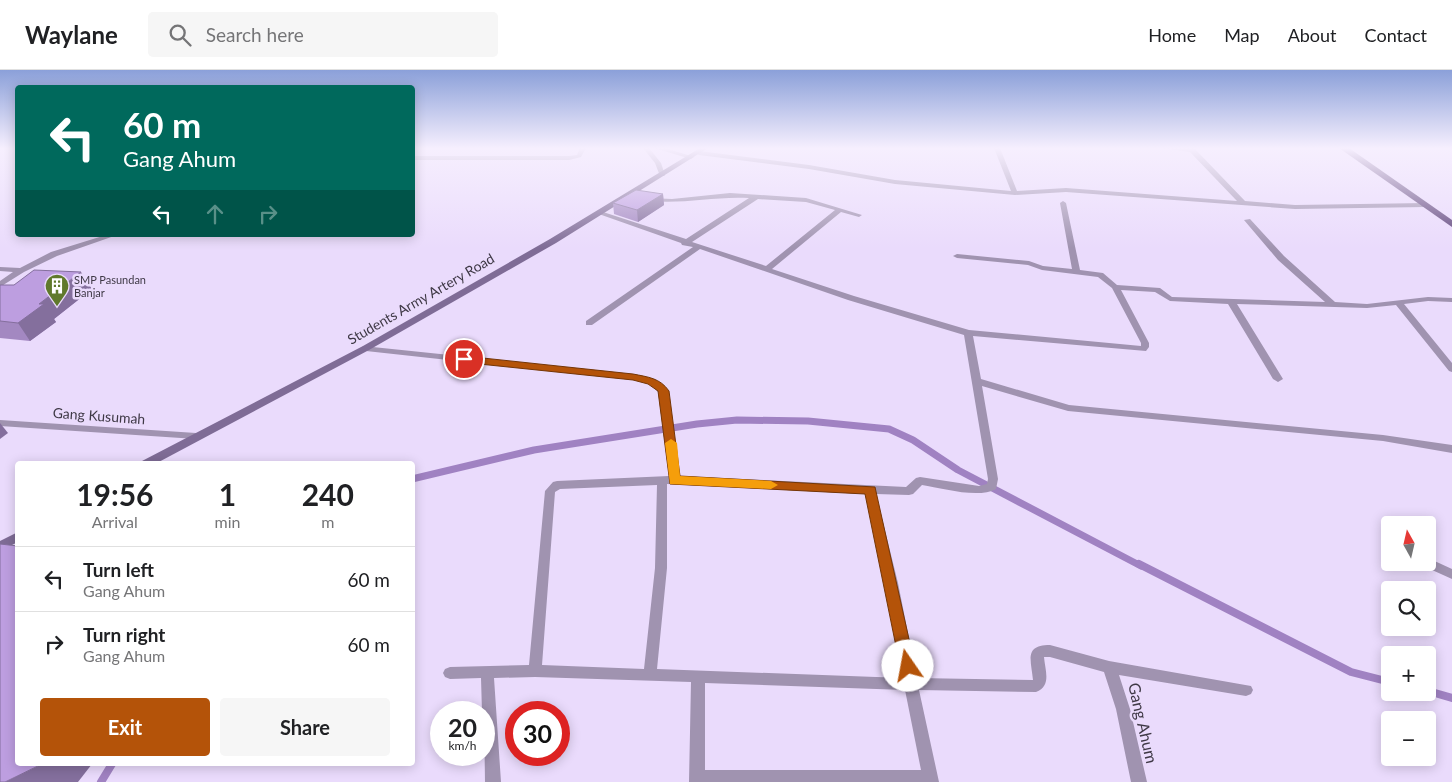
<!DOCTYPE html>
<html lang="en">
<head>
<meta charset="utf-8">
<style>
  body { margin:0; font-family:Lato,sans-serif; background:#f6f6f6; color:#202124; height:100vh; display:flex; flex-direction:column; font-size:19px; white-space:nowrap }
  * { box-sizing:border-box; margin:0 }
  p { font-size:16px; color:#757577 }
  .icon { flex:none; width:28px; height:28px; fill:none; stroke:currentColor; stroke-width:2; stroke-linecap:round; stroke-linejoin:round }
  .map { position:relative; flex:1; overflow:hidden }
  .drawer { position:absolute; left:15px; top:391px; width:400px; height:305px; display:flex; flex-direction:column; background:#fff; border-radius:5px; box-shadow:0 2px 12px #0003 }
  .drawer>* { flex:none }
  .banner { position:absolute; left:15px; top:15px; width:400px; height:152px; border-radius:5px; box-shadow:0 2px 12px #0003; background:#00695c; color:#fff; overflow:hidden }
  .needle { width:32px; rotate:352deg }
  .buttons { position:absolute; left:1381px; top:446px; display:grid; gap:10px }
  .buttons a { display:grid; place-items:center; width:55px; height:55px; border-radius:5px; background:#fff; box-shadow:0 2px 12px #0003; font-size:25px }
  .speed { position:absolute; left:430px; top:631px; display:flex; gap:10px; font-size:25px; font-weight:700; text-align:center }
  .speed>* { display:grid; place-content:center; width:65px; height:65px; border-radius:50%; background:#fff; box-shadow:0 2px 12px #0003; line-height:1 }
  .speed small { font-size:12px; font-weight:400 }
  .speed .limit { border:8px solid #d22; background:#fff; color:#111 }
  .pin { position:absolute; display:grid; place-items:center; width:42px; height:42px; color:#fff; margin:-21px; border:2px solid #fff; border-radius:50%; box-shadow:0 1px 5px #0007 }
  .me { position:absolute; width:55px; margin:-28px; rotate:348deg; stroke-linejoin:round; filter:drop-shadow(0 0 4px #0008) }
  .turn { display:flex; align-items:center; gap:18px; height:105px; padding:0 25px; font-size:22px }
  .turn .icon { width:65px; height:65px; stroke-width:2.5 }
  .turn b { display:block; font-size:35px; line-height:42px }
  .lanes { display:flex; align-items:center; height:48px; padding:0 25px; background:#0003; justify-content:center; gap:25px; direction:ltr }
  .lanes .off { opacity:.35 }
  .eta { display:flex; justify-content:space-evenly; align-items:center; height:85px; text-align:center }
  .eta b { font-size:30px; font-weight:700; line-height:35px }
  .cta { display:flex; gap:10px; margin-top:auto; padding:10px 25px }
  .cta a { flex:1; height:58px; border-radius:5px; background:#b45309; color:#fff; font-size:20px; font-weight:700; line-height:58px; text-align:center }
  .cta a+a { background:#f6f6f6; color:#202124 }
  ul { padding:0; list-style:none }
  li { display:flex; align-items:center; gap:15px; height:65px; padding:0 25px; border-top:1px solid #e0e0e0 }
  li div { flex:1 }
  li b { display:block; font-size:19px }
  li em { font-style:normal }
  header { display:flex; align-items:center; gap:30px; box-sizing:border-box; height:70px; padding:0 25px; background:#fff; border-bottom:1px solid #e0e0e0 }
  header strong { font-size:24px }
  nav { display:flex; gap:28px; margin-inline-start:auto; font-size:18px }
  .search { width:350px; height:45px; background:#f6f6f6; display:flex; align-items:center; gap:12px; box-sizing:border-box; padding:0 18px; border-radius:5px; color:#757577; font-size:19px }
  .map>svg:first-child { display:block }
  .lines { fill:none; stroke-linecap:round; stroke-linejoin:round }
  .stream-far1 { stroke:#a082c2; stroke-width:7 }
  .stream { stroke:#a082c2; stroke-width:8 }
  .minor { fill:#a093b0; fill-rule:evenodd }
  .tertiary { fill:#a093b0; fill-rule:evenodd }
  .secondary { fill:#7f6c96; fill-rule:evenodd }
  .trunk { fill:#5e447a; fill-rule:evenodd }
  .wall { fill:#a388c1 }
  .shaded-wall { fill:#846f9d }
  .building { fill:#bd9ee0; stroke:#846f9d }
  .route { fill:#b45309; stroke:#753606 }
  .slow { fill:#f59e0b }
  .labels { text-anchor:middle; stroke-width:5; stroke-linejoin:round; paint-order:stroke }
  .far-poi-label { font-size:11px; fill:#3f3946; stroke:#eadbfc; text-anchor:start }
  .street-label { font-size:14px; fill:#3f3946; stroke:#eadbfc }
  .near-street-label { font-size:16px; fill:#3f3946; stroke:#eadbfc }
</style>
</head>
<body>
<header>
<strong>Waylane</strong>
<div class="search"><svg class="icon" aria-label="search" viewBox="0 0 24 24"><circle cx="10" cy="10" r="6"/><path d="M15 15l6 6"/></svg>Search here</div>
<nav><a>Home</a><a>Map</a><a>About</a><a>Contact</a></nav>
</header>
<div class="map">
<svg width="1452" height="712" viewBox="0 0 1452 712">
  <rect width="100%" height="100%" fill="#eadbfc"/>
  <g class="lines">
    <path class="stream-far1" d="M412,409L534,380L697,354L737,350L808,351L889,359L913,370L958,400L1141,496"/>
    <g class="stream">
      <path d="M1139,494L1351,602L1390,612"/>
      <path d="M1428,621L1452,628"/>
      <path d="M101,712L112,694"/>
    </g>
    <g class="minor">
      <path d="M580,78H586L581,87L569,90H412V86H569L577,85Z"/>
      <path d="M994,78H1000L1017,121L1066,118L1237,131L1190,82L1162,78H1194L1245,131L1295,135L1425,133L1428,135L1425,137L1295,139L1066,122L1015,125L895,114L809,99L699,85L696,83L699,81L809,95L895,110L1011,121Z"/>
      <path d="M730,123L806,128L862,145L859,147L841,142L772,199L854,226L969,260L1141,276V273L1112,218L1098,207L1042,200L1028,195L957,188L953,186L957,184L1029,191L1043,196L1072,199L1060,133L1063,131L1066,133L1080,200L1103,203L1117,215L1160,218L1172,227L1325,232L1278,190L1244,150L1250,149L1284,186L1335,232L1367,234L1428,227L1452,228V232L1428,231L1404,234L1452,293V302L1449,301L1396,235L1367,238L1237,234L1283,309L1278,312L1273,309L1228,234L1170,231L1155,222L1121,220L1149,273V277L1146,281L973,266L981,309L1069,335L1383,365L1452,375V383L1383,371L1068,341L982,316L998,409L996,419C978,429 942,418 922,415L913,424L909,425L876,424L898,513L917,608L1033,610C1031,590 1024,575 1050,575L1109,591L1251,616L1253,620L1251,624L1246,626L1119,605L1130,639L1147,712H1131L1116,639L1104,602L1050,587H1044C1045,600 1052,616 1036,622L919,620L939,712H689L691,612L535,607L494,608L501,712H485L484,642H482L481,608L450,609L445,607L443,603L445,599L450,597L529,595L545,421L553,412L557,411L669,406L658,322L649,313L633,310L366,281L362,278L363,276L633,304L655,309L668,321L680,406L906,417L916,408L920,407L979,416L987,414L988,409L964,265L848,230L700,179L592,255H586V251L693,177L682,175L681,173L596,143V141H600L686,169L749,128C716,126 684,134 651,131L649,130V128L672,129ZM758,129L806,132L835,140L766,196L692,172ZM667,414L865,424L886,513L903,608L657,599L667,498ZM657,415L655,498L644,599L542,595L555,422L560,419ZM705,613L905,620L921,700H705Z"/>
      <path d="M106,165H117L57,186L24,202L0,217V211L13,202L0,201V197L20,198L51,182Z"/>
      <path d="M0,350L196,363L201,366L196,369L0,356Z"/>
      <path d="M1428,488L1452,499V509L1421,495L1419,492H1428Z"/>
    </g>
    <g class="tertiary">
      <path d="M643,78H649L661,93L665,105L664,106H660L655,93Z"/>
      <path d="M654,78H665L694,87L691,89Z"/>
    </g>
    <g class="secondary">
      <path d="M700,78H708L556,173L369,280L155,394H141L142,391L363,276L550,169Z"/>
      <path d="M18,462V472L0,481V471Z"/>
    </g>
    <path class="trunk" d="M1339,78H1349L1452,150V157Z"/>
  </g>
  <g class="wall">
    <path d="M663,124L664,135L638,152L614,144L613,133Z"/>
    <path d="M0,215L92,219L54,249L56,252L30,271L0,268Z"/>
  </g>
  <g class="shaded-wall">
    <path d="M663,124L664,135L638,152L637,140Z"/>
    <path d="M81,202L92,219L54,249L56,252L30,271L18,253L39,234Z"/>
    <path d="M0,353L8,363L0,369Z"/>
    <path d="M42,694H92L78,712H5Z"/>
  </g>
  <g class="building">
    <path d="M636,120L663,124L637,140L613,133Z"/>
    <path d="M34,200L81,202L39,234H44L18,253L0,251V215H14Z"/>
    <path d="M0,474L18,476V694H42L5,712H0Z"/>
  </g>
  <linearGradient id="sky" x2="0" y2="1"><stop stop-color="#8ba0d9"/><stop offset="0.44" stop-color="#f6effe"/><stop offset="1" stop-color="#f6effe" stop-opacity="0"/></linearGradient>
  <rect width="1452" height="178" fill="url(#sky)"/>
  <path class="route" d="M464,286L633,304C648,307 660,308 669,321L680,406L875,417L915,596L913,601L908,603L902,601L900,596L865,424L670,414L658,321L648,314L633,310L460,292L458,289Z"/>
  <path class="slow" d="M671,369L677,373L680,406L771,411L778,415L771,419L670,414L665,373Z"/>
  <defs>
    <symbol id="building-pin" viewBox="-11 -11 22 30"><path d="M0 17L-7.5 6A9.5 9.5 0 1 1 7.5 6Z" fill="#60792c" stroke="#eadbfc"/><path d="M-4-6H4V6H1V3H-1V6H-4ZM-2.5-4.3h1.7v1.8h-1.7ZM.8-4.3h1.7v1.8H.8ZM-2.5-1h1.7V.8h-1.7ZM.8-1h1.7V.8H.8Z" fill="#fff"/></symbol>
  </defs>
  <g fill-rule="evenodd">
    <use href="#building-pin" x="43" y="202" width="28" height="38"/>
  </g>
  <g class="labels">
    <g class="far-poi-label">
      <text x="74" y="214">SMP Pasundan<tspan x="74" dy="13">Banjar</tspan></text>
    </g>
    <g class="street-label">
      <text transform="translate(421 229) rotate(-30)" y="5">Students Army Artery Road</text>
      <text transform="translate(99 346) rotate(4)" y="5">Gang Kusumah</text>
    </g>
    <g class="near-street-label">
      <text transform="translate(1143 653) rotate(77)" y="6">Gang Ahum</text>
    </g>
  </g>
</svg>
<div class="buttons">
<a><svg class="needle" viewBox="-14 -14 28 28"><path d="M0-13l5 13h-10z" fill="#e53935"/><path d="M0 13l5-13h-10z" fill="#757577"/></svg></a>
<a><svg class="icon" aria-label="search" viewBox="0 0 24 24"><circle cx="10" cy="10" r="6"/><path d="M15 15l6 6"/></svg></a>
<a>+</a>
<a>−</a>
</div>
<div class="speed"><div>20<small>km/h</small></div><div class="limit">30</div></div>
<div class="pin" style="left:464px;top:289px;background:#d93025"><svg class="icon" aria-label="arrive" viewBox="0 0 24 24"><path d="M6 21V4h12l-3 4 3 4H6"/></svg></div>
<svg class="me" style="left:908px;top:596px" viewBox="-20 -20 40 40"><circle r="19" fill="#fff"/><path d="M0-13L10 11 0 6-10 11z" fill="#b45309"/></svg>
<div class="banner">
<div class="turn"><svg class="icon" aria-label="left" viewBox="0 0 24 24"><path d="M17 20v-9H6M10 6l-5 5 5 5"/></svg><div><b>60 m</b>Gang Ahum</div></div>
<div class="lanes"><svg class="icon" aria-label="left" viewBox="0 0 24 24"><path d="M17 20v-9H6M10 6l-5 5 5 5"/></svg><svg class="icon off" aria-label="ahead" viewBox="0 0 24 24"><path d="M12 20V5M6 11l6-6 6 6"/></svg><svg class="icon off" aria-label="right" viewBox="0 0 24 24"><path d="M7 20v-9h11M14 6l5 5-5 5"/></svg></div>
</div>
<section class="drawer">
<div class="eta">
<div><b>19:56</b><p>Arrival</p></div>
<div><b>1</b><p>min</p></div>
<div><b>240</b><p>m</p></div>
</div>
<ul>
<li><svg class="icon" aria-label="left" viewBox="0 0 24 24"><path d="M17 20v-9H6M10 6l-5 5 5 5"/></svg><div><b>Turn left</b><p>Gang Ahum</p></div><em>60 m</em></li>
<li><svg class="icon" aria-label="right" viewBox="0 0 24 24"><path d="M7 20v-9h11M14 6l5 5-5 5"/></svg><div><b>Turn right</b><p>Gang Ahum</p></div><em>60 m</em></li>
</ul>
<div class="cta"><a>Exit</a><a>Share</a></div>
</section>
</div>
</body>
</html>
